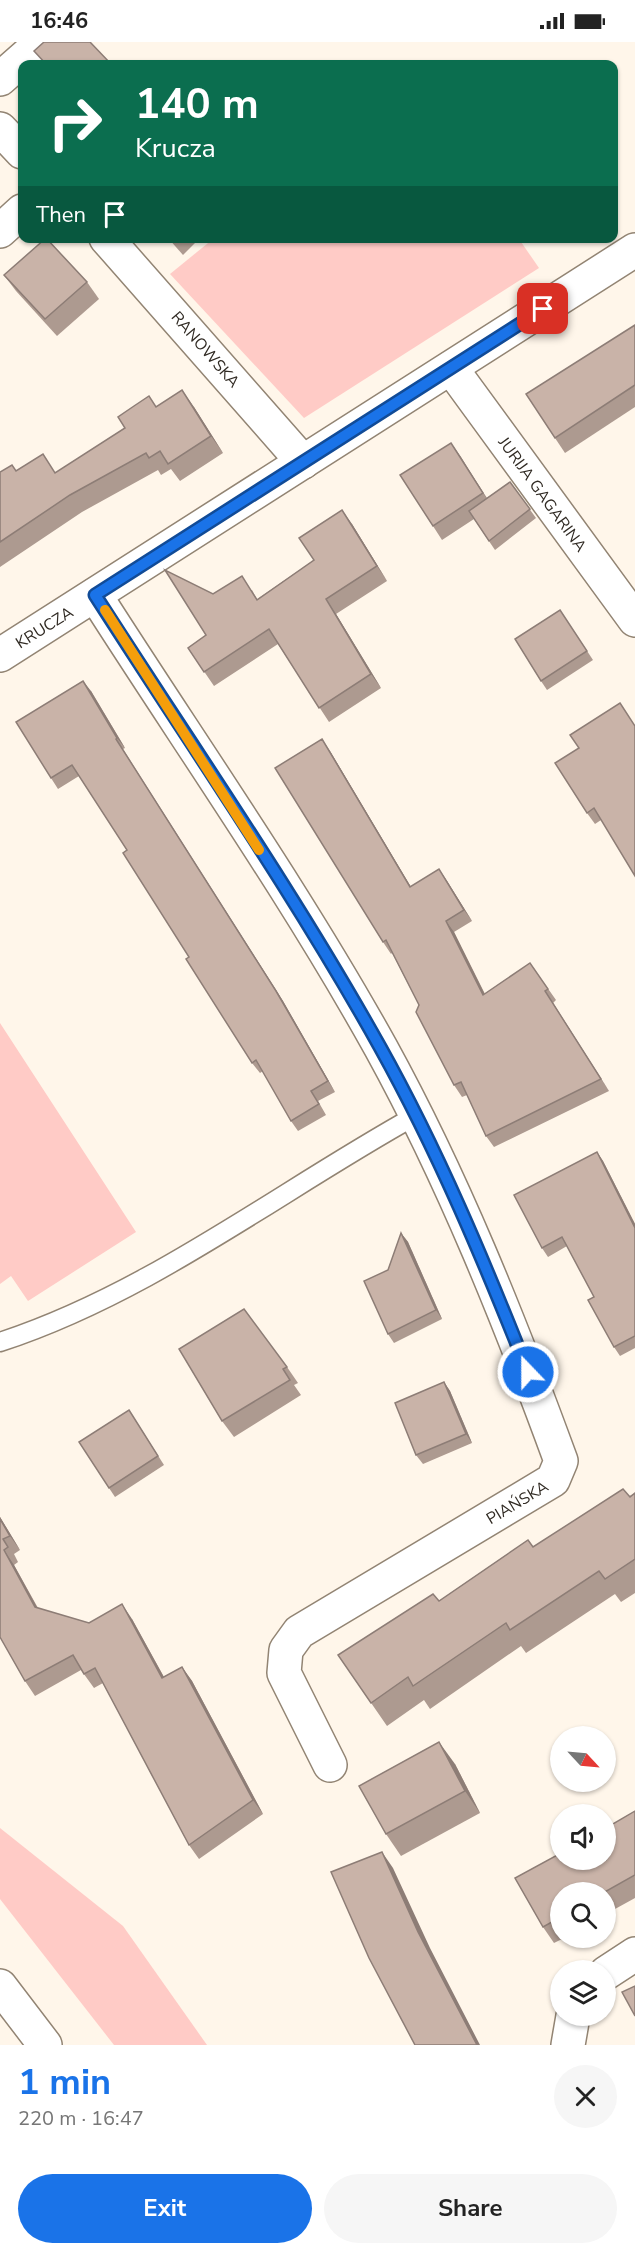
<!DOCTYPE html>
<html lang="en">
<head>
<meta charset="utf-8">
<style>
  body { margin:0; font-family:"Nunito Sans",sans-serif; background:#f6f6f6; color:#222; height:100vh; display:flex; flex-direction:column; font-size:22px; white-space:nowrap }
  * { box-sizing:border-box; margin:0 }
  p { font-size:20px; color:#767676 }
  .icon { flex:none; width:33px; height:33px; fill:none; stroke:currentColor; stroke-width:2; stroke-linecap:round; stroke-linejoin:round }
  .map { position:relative; height:2003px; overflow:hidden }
  .panel { display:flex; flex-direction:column; background:#fff; flex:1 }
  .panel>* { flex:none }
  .guide { position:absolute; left:18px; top:18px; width:600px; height:183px; border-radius:12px; box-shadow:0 2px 4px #0004; background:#0b6e4f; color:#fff; overflow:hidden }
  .needle { width:39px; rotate:116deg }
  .buttons { position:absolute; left:550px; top:1684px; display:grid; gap:12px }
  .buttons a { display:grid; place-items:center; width:66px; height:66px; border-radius:50%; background:#fff; box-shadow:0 2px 4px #0004; font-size:30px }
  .pin { position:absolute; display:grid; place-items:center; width:51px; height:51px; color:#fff; margin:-26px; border-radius:12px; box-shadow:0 3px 9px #0006 }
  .me { position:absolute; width:66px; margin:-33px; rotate:338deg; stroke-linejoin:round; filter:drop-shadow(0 0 4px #0008) }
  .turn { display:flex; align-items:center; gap:21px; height:126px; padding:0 18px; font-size:27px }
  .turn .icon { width:78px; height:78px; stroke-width:2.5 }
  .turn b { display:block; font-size:42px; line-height:51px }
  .then { display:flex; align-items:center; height:57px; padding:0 18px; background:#0003; gap:12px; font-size:22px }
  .round { display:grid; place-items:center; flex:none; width:63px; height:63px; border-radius:32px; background:#f6f6f6 }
  .headline { display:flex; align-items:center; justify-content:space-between; height:102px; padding:0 18px }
  h1 { font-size:36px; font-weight:700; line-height:45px; color:#1a73e8 }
  .cta { display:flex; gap:12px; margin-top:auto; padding:12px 18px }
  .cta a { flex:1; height:69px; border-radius:36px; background:#1a73e8; color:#fff; font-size:24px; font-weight:700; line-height:69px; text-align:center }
  .cta a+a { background:#f6f6f6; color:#222 }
  .status { display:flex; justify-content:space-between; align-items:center; height:42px; padding:0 30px; background:#fff; direction:ltr }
  .status svg { height:16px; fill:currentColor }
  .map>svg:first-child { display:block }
  .green { fill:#ffcbc6 }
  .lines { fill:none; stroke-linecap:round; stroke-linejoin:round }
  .service-casing { stroke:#928473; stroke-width:21 }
  .minor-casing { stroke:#928473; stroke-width:36 }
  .tertiary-casing { stroke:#928473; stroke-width:36 }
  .service { stroke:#fff; stroke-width:18 }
  .minor { stroke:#fff; stroke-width:33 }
  .tertiary { stroke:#fff; stroke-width:33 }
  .wall { fill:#ad9a90 }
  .shaded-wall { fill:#8d7d76 }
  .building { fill:#c9b3a8; stroke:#8d7d76; stroke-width:1.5 }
  .route-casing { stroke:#114b97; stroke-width:15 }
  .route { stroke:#1a73e8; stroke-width:10 }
  .slow { stroke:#f59e0b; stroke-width:10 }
  .labels { text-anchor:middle; stroke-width:4.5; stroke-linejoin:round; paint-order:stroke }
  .street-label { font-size:16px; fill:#312b24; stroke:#fff }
</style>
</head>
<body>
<div class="status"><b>16:46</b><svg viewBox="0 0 49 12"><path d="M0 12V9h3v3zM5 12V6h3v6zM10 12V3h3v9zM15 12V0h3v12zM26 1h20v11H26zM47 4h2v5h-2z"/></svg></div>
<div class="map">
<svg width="635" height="2003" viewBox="0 0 635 2003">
  <rect width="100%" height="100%" fill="#fff6ea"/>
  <g class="green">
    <path d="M213,197H519L539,226L304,376L170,232Z"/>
    <path d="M0,981L136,1190L28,1259L11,1234L0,1242Z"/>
    <path d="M0,1786L123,1884L207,2003H114L0,1857Z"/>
  </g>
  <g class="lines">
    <defs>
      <path id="service" d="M0,1300C150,1251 278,1150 415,1074"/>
      <g id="minor">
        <path d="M0,37L42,0"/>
        <path d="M0,87L22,110"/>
        <path d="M0,189L22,169"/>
        <path d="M106,196L303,420"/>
        <path d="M451,326L635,578"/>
        <path d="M95,553C190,702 295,851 381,1006C453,1137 509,1277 561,1419L553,1438L299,1590L286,1608L284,1631L330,1723"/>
        <path d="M0,613L635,208"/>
        <path d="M606,1931L635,1912"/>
        <path d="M568,2003L573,1974"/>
      </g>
      <path id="tertiary" d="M0,1944L45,2003"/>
    </defs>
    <use href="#service" class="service-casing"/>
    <use href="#minor" class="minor-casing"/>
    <use href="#tertiary" class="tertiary-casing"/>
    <use href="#service" class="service"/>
    <use href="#minor" class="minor"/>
    <use href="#tertiary" class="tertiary"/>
  </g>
  <g class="wall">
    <path d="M168,196H200L183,213Z"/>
    <path d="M4,233L87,240L99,257L57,294L16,249Z"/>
    <path d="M635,283V365L565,411L555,396Z"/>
    <path d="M157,365H194L223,411L180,439L171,427L161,433L158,428L82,470L0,525V430L16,429L56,431Z"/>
    <path d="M451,401L487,456L510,440L536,476L495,508L474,477L442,498L433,484Z"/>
    <path d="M352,482L387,539L336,572L381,646L329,680L278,602L214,644L188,606L206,593L213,552L252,548L257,557L314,518Z"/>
    <path d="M560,568L593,618L547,648L541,639Z"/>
    <path d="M91,649L125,706L123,707L283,959L335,1050L318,1059L326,1073L298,1089L291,1079L263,1029L260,1031L252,1021L189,915L127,808L79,734L58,747L51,736Z"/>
    <path d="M620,661L601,778L595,782L587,771L579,706Z"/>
    <path d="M330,709L411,845L439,827L447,839L472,879L454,890L485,952L530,921L556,958L553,961L609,1049L494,1105L486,1094L467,1053L462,1055L454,1043L419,963L392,911L391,912L383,900Z"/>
    <path d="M597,1110L603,1119L635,1182V1306L620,1314L614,1305L594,1255L567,1204L548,1215L542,1206Z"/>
    <path d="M401,1191L408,1200L442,1277L394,1301L388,1292V1228Z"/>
    <path d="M179,1307L287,1325L298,1341L294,1343L301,1353L234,1395L222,1379Z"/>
    <path d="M444,1340L450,1349L472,1401L423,1422L416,1413Z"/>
    <path d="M129,1368L164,1423L115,1455L109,1446Z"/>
    <path d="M635,1451V1551L621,1560L615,1552L526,1611L521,1604L430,1667L424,1658L387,1684L338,1613L439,1559L528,1498L533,1505Z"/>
    <path d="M0,1475L20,1508L14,1512L18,1520L14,1523L38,1566L89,1581L132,1577L164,1635L182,1625L192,1639L263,1772L199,1817L189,1803L103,1641L94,1646L81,1628L35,1654L25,1639L0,1595Z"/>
    <path d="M455,1722L480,1771L401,1814L386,1792Z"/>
    <path d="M635,1769V1856L606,1872V1851H561V1896H564L554,1901L543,1885L515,1836L561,1811V1818H606V1786Z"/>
  </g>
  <g class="shaded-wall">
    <path d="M182,348L194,365L223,411L211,394Z"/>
    <path d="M451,401L461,415L492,465L483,451Z"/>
    <path d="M342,468L352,482L387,539L377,524Z"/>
    <path d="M326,557L336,572L381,646L371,632Z"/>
    <path d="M83,639L91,649L125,706L117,696Z"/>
    <path d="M116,697L283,959L335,1050L328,1039Z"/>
    <path d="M322,697L330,709L418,857L410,845Z"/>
    <path d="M439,827L447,839L472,879L464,868Z"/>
    <path d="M446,879L454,890L491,965L483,953Z"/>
    <path d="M545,949L553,961L609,1049L601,1037Z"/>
    <path d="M597,1110L603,1119L635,1182V1186Z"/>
    <path d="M401,1191L408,1200L442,1277L436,1268Z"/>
    <path d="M444,1340L450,1349L472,1401L466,1392Z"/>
    <path d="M0,1475L20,1508L10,1494L0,1477Z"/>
    <path d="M4,1508L14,1523L45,1580L35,1565Z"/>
    <path d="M122,1562L132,1577L172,1650L162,1636Z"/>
    <path d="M182,1625L192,1639L263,1772L253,1758Z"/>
    <path d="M439,1700L455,1722L480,1771L465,1749Z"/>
    <path d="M382,1810L393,1826L430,1906L480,2003H477L418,1890Z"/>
  </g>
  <g class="building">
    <path d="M44,0H90L111,22H46L34,9Z"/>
    <path d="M46,196L87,240L45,277L4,233Z"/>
    <path d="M635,283V343L555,396L526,352Z"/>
    <path d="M182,348L211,394L168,422L160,409L149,416L146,411L70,453L0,500V430L12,423L16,429L43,412L55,431L125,386L118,375L134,364L149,354L156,365Z"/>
    <path d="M451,401L483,451L433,484L400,433Z"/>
    <path d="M510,440L530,467L489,499L469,469Z"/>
    <path d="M342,468L377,524L326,557L371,632L319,666L269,587L204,630L188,606L206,593L165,528L213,552L242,534L257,558L314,518L299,496Z"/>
    <path d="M560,568L587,609L541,639L515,597Z"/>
    <path d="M83,639L117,696L116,697L276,949L328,1039L311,1049L319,1062L291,1079L256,1018L252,1021L186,917L189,915L123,811L127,808L72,723L51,736L16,680Z"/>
    <path d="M620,661L635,684V834L594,766L587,771L555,721L579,706L570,693Z"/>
    <path d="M322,697L410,845L439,827L464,868L446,879L483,953L530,921L548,947L545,949L601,1037L486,1094L461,1040L454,1043L416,970L419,963L386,898L383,900L275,726Z"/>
    <path d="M597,1110L635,1186V1294L614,1305L588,1258L594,1255L562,1195L542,1206L514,1153Z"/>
    <path d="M401,1191L436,1268L388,1292L364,1239L388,1228Z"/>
    <path d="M244,1267L287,1325L283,1327L290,1338L222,1379L179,1307Z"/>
    <path d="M444,1340L466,1392L416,1413L395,1361Z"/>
    <path d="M129,1368L158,1414L109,1446L79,1400Z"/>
    <path d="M623,1447L630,1455L635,1451V1517L605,1537L599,1529L510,1588L506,1581L413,1644L408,1635L371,1661L338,1613L433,1552L439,1559L528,1498L533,1505Z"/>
    <path d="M0,1477L10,1494L3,1497L8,1505L4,1508L35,1565L89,1581L122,1562L162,1636L182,1625L253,1758L189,1803L95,1626L84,1632L73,1613L25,1639L0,1595Z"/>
    <path d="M439,1700L465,1749L386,1792L359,1744Z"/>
    <path d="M635,1769V1833L603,1851H561V1875L543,1885L515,1836L561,1811V1818H606V1786Z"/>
    <path d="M382,1810L418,1890L477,2003H415L369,1916L331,1830Z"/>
    <path d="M635,1944V1974L622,1950Z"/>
  </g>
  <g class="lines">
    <defs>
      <path id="route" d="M528,1330C484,1219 438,1109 380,1005C293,849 191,703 95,553L543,267"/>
    </defs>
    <use href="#route" class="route-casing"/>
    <use href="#route" class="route"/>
    <path class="slow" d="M105,568L259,808"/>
  </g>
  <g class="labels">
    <g class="street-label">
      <text transform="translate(206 307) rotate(49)" y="6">RANOWSKA</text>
      <text transform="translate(543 452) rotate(54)" y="6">JURIJA GAGARINA</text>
      <text transform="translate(44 585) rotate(-32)" y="6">KRUCZA</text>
      <text transform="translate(517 1460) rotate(-31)" y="6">PIAŃSKA</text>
    </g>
  </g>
</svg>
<div class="buttons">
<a><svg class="needle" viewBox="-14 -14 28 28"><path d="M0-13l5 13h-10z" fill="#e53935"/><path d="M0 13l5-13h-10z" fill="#767676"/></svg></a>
<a><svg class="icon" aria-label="sound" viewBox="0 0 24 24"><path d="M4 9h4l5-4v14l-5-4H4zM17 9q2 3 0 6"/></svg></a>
<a><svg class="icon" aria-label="search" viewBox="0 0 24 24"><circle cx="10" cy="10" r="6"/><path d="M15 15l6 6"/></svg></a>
<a><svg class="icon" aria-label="layers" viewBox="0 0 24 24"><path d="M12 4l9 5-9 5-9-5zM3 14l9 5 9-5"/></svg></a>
</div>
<div class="pin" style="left:543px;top:267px;background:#d93025"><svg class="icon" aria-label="arrive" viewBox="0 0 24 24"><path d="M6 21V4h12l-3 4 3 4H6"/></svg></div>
<svg class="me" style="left:528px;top:1330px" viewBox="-20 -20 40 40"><circle r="17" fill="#1a73e8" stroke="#fff" stroke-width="3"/><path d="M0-11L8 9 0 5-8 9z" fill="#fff"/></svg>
<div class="guide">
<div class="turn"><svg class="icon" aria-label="right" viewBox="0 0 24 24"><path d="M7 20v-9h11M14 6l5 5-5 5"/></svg><div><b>140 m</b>Krucza</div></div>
<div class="then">Then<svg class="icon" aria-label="arrive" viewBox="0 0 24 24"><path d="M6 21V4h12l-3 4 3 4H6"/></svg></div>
</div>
</div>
<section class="panel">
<div class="headline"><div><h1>1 min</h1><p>220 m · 16:47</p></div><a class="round"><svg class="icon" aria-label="close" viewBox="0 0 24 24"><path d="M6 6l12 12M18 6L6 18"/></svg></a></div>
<div class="cta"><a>Exit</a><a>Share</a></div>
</section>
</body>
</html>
